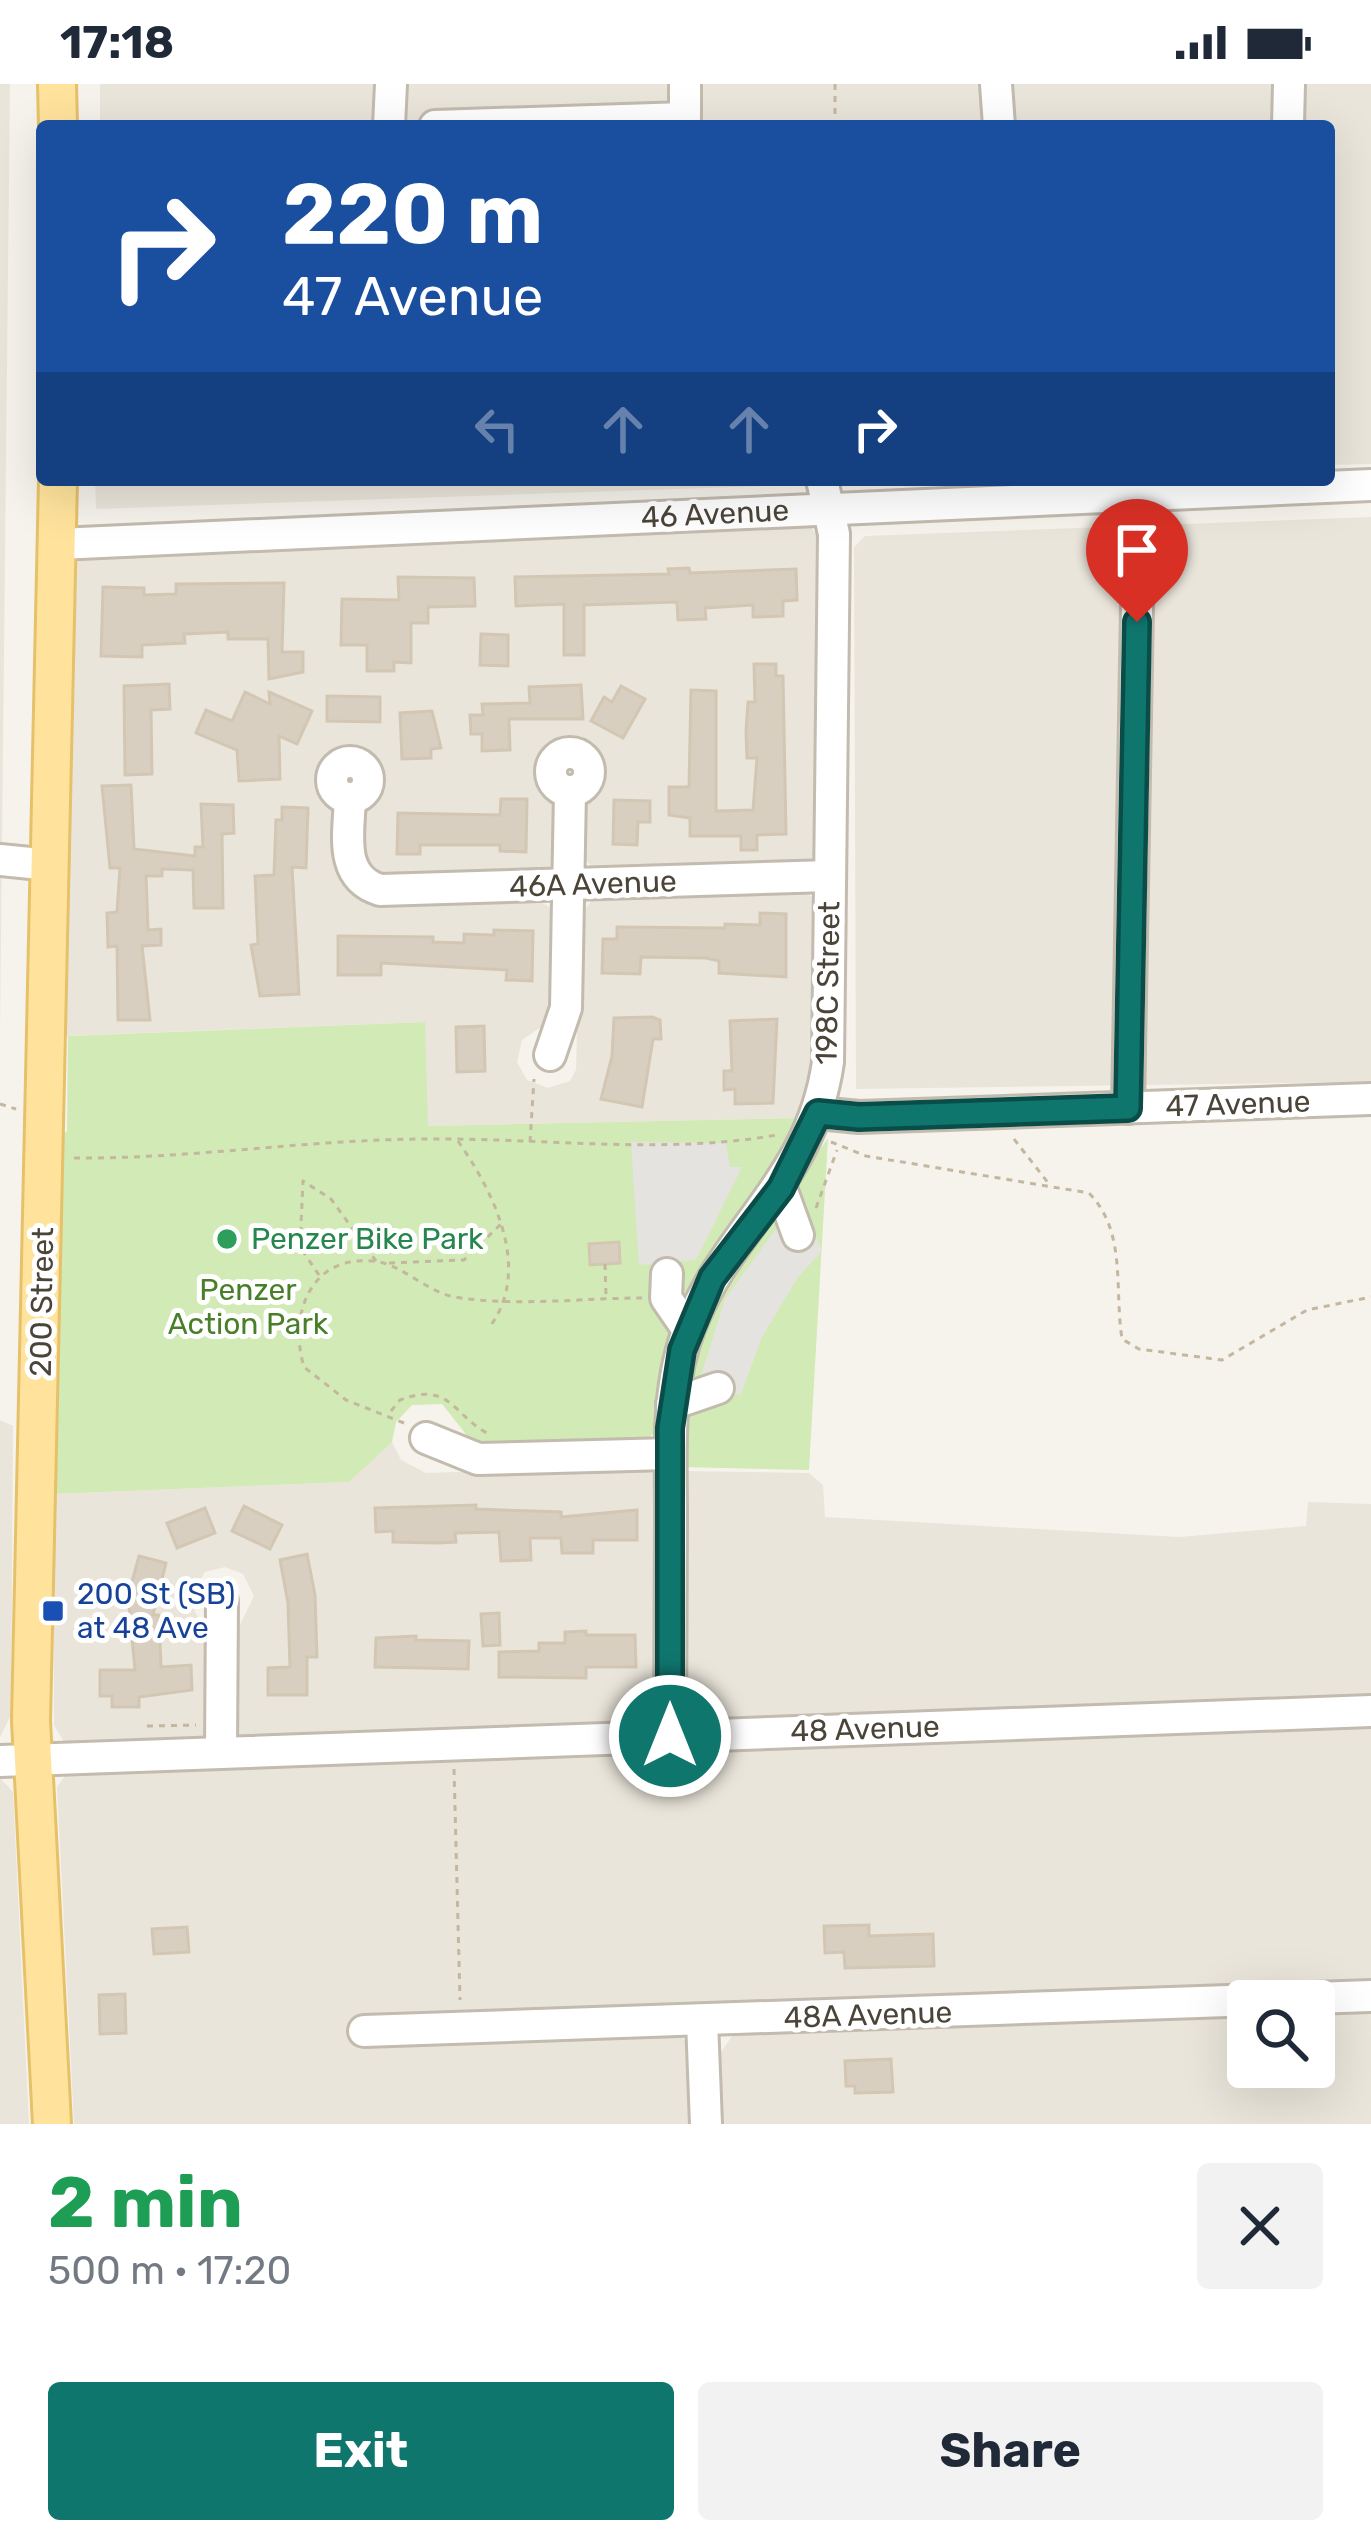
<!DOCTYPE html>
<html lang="en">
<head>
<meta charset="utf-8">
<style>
  body { margin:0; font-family:Rubik,sans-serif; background:#f2f2f3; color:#1f2937; height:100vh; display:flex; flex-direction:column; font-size:45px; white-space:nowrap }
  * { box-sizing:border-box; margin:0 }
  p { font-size:39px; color:#747a83 }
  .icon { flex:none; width:66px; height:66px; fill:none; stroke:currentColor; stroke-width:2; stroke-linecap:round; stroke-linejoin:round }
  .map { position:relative; height:2040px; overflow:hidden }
  .side { display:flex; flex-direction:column; background:#fff; flex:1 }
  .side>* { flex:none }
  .guide { position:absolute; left:36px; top:36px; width:1299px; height:366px; border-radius:12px; box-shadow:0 12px 48px #0002; background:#1a4fa0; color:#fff; overflow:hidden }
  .buttons { position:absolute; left:1227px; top:1896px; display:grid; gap:24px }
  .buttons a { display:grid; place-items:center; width:108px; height:108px; border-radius:12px; background:#fff; box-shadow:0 12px 48px #0002; font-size:60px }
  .pin { position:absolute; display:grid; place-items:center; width:102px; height:102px; color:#fff; margin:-123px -51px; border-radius:50% 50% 50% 0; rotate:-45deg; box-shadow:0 0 12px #0007 }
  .pin .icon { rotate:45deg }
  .me { position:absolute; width:132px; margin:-66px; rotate:0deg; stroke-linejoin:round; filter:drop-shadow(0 0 9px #0008) }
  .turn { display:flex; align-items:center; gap:42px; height:252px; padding:0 48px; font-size:54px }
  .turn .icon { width:156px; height:156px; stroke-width:2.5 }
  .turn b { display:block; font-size:84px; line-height:102px }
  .lanes { display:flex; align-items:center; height:114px; padding:0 48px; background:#0003; justify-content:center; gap:60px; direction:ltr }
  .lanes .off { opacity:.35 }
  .round { display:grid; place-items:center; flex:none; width:126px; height:126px; border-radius:12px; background:#f2f2f3 }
  .head { display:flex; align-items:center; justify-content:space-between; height:204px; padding:0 48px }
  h1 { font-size:72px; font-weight:700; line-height:90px; color:#1e9e55 }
  .button { display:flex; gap:24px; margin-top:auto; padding:24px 48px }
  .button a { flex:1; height:138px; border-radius:12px; background:#0f766e; color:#fff; font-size:48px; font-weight:700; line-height:138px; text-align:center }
  .button a+a { background:#f2f2f3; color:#1f2937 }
  .status { display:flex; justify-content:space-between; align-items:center; height:84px; padding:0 60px; background:#fff; direction:ltr }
  .status svg { height:33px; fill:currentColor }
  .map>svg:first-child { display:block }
  .residential { fill:#eae5da }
  .green { fill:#d2eab5 }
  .parking { fill:#e5e3e0 }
  .building { fill:#d8cfc1; stroke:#d3c7b4; stroke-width:3 }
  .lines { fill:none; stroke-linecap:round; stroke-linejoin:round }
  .minor-casing { stroke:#c2bbae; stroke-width:36 }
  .major-casing { stroke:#e6c16a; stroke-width:42 }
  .path { stroke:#c4b79f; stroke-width:3; stroke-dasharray:6 6; stroke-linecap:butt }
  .minor { stroke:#fff; stroke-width:30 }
  .major { stroke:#ffe39c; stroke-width:36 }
  .route-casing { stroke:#0a4d48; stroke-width:30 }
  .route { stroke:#0f766e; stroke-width:21 }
  .leisure-dot { fill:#2e9e5b; stroke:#fff; stroke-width:4.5 }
  .transit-dot { fill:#1a4fb4; stroke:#fff; stroke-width:4.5 }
  .labels { text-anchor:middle; stroke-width:10; stroke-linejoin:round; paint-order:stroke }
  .street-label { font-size:30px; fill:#4b4439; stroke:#fff }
  .leisure-label { font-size:30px; fill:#27864d; stroke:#fff; text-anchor:start }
  .park-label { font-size:30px; fill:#4a7f2a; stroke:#fff }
  .transit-label { font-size:30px; fill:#164399; stroke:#fff; text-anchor:start }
</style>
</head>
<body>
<div class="status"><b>17:18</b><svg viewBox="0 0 49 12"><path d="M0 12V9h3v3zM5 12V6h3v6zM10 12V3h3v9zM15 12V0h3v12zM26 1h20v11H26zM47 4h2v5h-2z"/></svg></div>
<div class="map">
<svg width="1371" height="2040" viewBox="0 0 1371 2040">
  <rect width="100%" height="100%" fill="#f6f3ec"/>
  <g class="residential">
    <path d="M0,0H10L0,948Z"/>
    <path d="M100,0H1371V380L1329,381V42H100Z"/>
    <path d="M95,396H794V401L96,425Z"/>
    <path d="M1371,433V998L856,1005L854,463L865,452Z"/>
    <path d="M809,441L821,457L818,767L806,780L594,785L583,773V717L595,698L596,682L587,667L568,661L550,669L542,686L557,722L555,777L544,788L384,795L364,782L360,726L373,709L374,684L362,672L339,670L325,682L322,698L336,725L340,793L351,809L365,815H536L551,824L556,843L550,937L522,956L517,978L527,996L548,1004L570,997L576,986L580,831L593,815L804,808L812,813L817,820V967L803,1034L427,1042L424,938L61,952L72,472Z"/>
    <path d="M0,1336L13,1342L11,1631L0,1653Z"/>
    <path d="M392,1358L401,1376L426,1389L634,1382L653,1390L658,1621L632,1639L238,1656L235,1551L254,1512L243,1490L225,1483L205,1488L192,1510L195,1528L208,1548L210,1635L201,1656L64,1658L54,1641V1410L348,1398Z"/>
    <path d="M683,1387L809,1389L823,1401L825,1433L1179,1453L1306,1442L1308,1418L1371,1420V1619L705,1641L685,1626Z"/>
    <path d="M1371,1637V1902L677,1951L690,1959L697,2040H74L57,1703L67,1689Z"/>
    <path d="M0,1694L13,1708L29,2040H0Z"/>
    <path d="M1371,1924V2040H721L719,1971L734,1949L1248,1929V1983H1314V1926Z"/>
  </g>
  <g class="green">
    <path d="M425,938L428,1042L803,1034L655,1348L643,1358L491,1363L472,1358L442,1320L412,1321L396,1338L392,1358L349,1398L54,1410L60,1049L67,1048L68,952Z"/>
    <path d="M828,1054L809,1386L680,1383L689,1284L707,1230Z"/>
  </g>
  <g class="parking">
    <path d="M631,1058L726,1059L730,1083H742L696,1176L639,1181Z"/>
    <path d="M799,1113L822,1167L798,1193L762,1253L741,1310L709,1313L698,1301L725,1215Z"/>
  </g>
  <g class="building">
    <path d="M689,484L690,489L796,485L797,516L783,517V532L753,533V521L705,524L706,535L678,536L677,518L584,521V571H564V520L516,522L515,493L669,490L668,485Z"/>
    <path d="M398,493L474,494L475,522L428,523V539H411V579L394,578V587H367V561H341L342,515L399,516Z"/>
    <path d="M284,499L282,568H303V588L269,595L268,555H228V548L184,550L185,559L142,561V573L101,572L103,503L144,504V511L176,510V500Z"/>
    <path d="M481,550L508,551V582L480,581Z"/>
    <path d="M754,580H776V592H783L786,750L757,751V766H741V752H690V734L669,731V703H689L691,606L716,607V727L753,726L757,674H747L746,647L748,618H755Z"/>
    <path d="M169,600L170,625L151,626L152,690L125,691L124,602Z"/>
    <path d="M581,601L583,635H509L510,666L482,667V650H471L470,631H483L482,620L530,619L529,603Z"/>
    <path d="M621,602L645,615L623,654L591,637L604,613L612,618Z"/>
    <path d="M245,608L270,620L269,608L312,627L297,660L279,652L280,695L239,697L237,666L196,649L206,626L232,637Z"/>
    <path d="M327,612L380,613V638L327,637Z"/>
    <path d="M432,627L441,664L431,665V674L402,675L400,629Z"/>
    <path d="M131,701L134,765L195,772V763H203L201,720L233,721L234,749L222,750L223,824H194L193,786L162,785V792H146L148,846L161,845V861L142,862L150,936H118L117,862L108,863L107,829L117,828L120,784H110L102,702Z"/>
    <path d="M501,715H527L526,768L500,767V761H420V770H397L398,729L500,731Z"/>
    <path d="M614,716L650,717V738H638L637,761L613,760Z"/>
    <path d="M282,723L308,724L306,784L292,783L299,910L260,912L251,861L258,860L255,792L274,791L276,736H282Z"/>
    <path d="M760,829L786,830V893L719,889V877L706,874L641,873L640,890L602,889L603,855H617V843L725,844V840L760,841Z"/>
    <path d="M494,846L533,847L532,897L506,896L507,886L381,879V891H338V852L433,853V858L464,859V850L494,851Z"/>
    <path d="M652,933L660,936L661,955H653L642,1023L601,1015L612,972L614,934Z"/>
    <path d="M777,935L773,1019L735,1020V1005L724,1006V987H732L730,937Z"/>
    <path d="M484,942L485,987L457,988L456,943Z"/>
    <path d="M619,1158L620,1179L590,1181L589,1160Z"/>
    <path d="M476,1421V1425L561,1428V1433L637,1426V1456H593V1469H562L561,1454H530L531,1476L501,1477L499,1448L455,1449L456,1458L438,1459L393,1458V1447L376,1448L375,1424Z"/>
    <path d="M244,1422L282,1441L270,1465L232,1447Z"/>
    <path d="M205,1424L215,1449L177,1464L167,1439Z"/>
    <path d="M307,1470L315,1511L317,1573H307V1611H268V1584L290,1583L288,1519L280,1476Z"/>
    <path d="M139,1472L166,1479L153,1531H159L161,1583L191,1581L192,1606L139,1613V1623H112V1612H100V1586H135L128,1512Z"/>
    <path d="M499,1529L500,1561L483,1562L481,1530Z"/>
    <path d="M586,1547V1551H635L636,1583H586V1594L499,1593V1568L539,1567V1559H565V1548Z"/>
    <path d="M416,1552V1556L469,1557L468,1585L375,1583L376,1554Z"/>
    <path d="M869,1841V1852L933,1850L934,1882L845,1884L844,1868L825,1869L824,1842Z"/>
    <path d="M187,1843L189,1868L154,1870L152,1845Z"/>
    <path d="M125,1910L126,1949L100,1950L99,1911Z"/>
    <path d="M891,1975L893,2008L855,2009V2002H846L845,1977Z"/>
  </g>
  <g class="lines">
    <defs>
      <g id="minor">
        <path d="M996,0L999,42"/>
        <path d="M389,42L391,0"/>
        <path d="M435,42L685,34V0"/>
        <path d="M1288,42L1289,0"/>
        <path d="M58,460L1371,401"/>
        <circle cx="570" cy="688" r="19"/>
        <circle cx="350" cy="696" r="18"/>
        <path d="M350,714C349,748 338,793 380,806L830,792"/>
        <path d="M0,776L50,781"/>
        <path d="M550,971L566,924L570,707"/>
        <path d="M1128,1024L1139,411"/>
        <path d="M818,1029L859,1033L1371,1015"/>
        <path d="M781,1104L798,1151"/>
        <path d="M667,1190L666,1214L688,1246"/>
        <path d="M672,1320L718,1304"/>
        <path d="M426,1354L478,1375L670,1370"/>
        <path d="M670,1651C671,1578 671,1505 671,1432C671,1368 666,1302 690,1242C730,1140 811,1097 828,978L834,450L822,396"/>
        <path d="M221,1667L222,1517"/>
        <path d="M0,1677L1371,1627"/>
        <path d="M702,1937L706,2040"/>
        <path d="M364,1947L1371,1912"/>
      </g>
      <g id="major">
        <path d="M57,0L58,42"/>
        <path d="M52,2040L31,1637L58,396"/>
      </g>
    </defs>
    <use href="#minor" class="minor-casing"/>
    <use href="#major" class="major-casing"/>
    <g class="path">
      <path d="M835,42V0"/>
      <path d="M0,1020L16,1025"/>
      <path d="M1014,1055L1049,1100"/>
      <path d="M458,1057C493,1107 532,1184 491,1241"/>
      <path d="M530,1058L534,995"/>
      <path d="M831,1058L866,1072L1089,1109C1127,1148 1114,1204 1122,1255L1139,1265L1222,1276L1307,1226L1371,1213"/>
      <path d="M74,1074C192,1075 311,1055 430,1055C546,1054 662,1071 777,1051"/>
      <path d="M816,1124L837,1066"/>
      <path d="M389,1179L464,1176L501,1140"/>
      <path d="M605,1180L606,1212"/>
      <path d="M319,1191L300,1163L303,1097L331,1115L376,1177"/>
      <path d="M391,1327L400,1316C450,1297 452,1330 487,1349"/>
      <path d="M404,1339L346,1316L304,1283C288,1230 311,1167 379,1178C405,1183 427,1208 455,1213C514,1223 582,1214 642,1214"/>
      <path d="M147,1642L196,1641"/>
      <path d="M454,1685L460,1916"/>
    </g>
    <use href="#minor" class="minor"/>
    <use href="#major" class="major"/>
  </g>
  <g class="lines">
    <defs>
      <path id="route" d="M670,1652V1344L682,1266L712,1194L781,1104L818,1029L859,1033L1128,1024L1137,538"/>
    </defs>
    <use href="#route" class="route-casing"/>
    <use href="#route" class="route"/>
  </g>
  <circle class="leisure-dot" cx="227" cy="1155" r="12"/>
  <rect class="transit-dot" x="41" y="1515" width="24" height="24" rx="6"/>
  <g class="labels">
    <g class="street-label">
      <text transform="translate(715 430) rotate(-3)" y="10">46 Avenue</text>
      <text transform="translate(593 800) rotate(-2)" y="10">46A Avenue</text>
      <text transform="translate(828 899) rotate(-89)" y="10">198C Street</text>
      <text transform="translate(1238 1020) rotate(-2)" y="10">47 Avenue</text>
      <text transform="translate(42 1218) rotate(-89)" y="10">200 Street</text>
      <text transform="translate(865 1645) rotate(-2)" y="10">48 Avenue</text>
      <text transform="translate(868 1931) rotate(-2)" y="10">48A Avenue</text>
    </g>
    <g class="leisure-label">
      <text x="251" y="1165">Penzer Bike Park</text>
    </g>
    <g class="park-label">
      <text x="248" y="1216">Penzer<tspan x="248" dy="34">Action Park</tspan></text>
    </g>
    <g class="transit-label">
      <text x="77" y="1520">200 St (SB)<tspan x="77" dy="34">at 48 Ave</tspan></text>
    </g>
  </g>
</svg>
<div class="buttons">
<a><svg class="icon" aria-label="search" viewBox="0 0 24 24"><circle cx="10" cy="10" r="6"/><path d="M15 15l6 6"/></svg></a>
</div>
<div class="pin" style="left:1137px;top:538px;background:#d93025"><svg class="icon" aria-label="arrive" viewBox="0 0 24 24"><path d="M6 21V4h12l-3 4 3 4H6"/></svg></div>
<svg class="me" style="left:670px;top:1652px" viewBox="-20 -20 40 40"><circle r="17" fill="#0f766e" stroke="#fff" stroke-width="3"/><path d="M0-11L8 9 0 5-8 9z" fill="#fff"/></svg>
<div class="guide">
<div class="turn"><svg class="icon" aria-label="right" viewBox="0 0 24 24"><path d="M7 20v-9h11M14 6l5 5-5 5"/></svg><div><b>220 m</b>47 Avenue</div></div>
<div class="lanes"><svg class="icon off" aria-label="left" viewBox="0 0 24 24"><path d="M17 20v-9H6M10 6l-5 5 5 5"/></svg><svg class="icon off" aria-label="ahead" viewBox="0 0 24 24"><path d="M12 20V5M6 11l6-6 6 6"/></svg><svg class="icon off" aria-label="ahead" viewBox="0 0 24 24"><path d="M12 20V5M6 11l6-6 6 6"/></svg><svg class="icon" aria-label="right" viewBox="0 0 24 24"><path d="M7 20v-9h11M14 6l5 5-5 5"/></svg></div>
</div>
</div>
<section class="side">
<div class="head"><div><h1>2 min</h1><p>500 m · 17:20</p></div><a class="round"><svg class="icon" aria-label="close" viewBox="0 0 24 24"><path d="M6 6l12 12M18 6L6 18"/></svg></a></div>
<div class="button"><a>Exit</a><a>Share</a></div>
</section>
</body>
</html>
